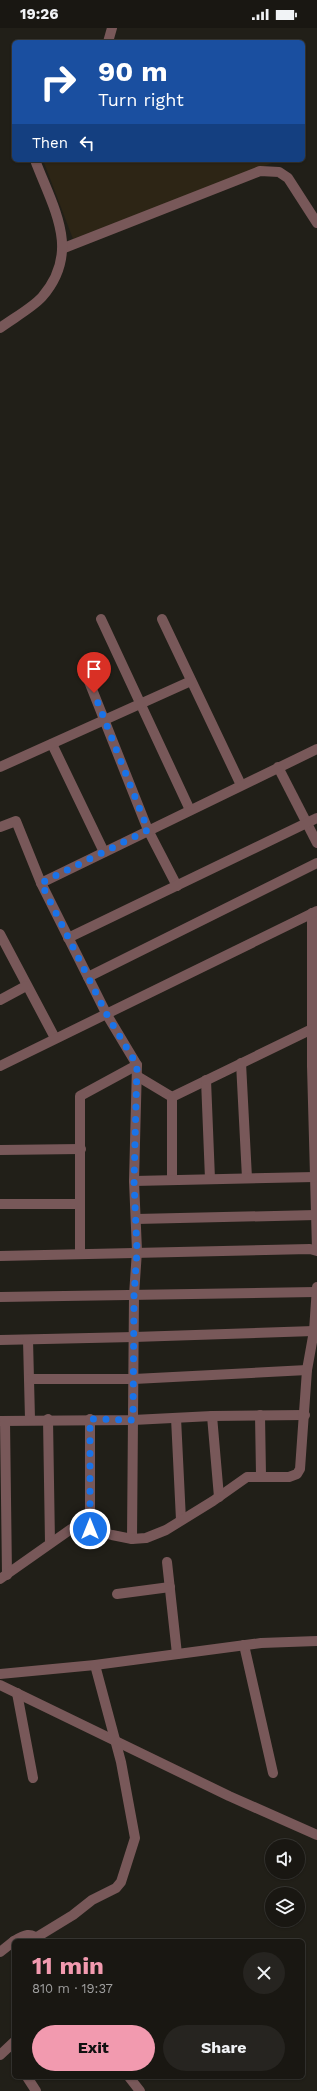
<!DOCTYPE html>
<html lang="en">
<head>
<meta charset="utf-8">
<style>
  body { margin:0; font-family:"Work Sans",sans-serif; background:#262420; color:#f1f3f6; height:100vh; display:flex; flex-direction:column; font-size:15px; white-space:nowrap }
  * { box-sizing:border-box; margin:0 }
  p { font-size:13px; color:#9f9f9f }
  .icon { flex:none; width:22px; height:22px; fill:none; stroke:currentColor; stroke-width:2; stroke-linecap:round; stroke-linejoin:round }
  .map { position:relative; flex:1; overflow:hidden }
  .panel { position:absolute; left:12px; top:1911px; width:293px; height:140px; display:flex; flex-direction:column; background:#191712; border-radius:6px; box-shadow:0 1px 3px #0004,0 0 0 1px #373632 }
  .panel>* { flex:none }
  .top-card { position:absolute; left:12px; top:12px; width:293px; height:122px; border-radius:6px; box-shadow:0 1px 3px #0004,0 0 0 1px #373632; background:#1a4fa0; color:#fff; overflow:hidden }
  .controls { position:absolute; left:265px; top:1811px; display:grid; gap:8px }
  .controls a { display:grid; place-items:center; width:40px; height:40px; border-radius:50%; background:#191712; box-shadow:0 1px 3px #0004,0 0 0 1px #373632; font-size:20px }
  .pin { position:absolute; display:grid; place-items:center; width:34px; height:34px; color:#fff; margin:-41px -17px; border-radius:50% 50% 50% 0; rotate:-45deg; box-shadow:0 0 4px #0007 }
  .pin .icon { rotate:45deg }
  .me { position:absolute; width:44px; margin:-22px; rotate:0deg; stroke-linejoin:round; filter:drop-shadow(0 0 3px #0008) }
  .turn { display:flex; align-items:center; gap:14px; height:84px; padding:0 20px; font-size:18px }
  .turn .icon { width:52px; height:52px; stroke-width:2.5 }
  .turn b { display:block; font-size:28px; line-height:34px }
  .then { display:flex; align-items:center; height:38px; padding:0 20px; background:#0003; gap:8px; font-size:15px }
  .round { display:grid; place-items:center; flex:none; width:42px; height:42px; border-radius:21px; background:#262420 }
  .headline { display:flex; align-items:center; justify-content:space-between; height:68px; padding:0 20px }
  h1 { font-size:24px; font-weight:700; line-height:30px; color:#f29aaf }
  .button { display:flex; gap:8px; margin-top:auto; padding:8px 20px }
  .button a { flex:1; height:46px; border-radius:24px; background:#f29aaf; color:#111; font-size:16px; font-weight:700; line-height:46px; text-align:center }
  .button a+a { background:#262420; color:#f1f3f6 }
  .status { display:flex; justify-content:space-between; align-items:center; height:28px; padding:0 20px; background:#191712; direction:ltr }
  .status svg { height:11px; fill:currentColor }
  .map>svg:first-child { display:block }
  .industrial { fill:#2d2515 }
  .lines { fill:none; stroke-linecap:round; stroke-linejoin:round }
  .minor { stroke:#785859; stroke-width:10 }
  .route { stroke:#1a73e8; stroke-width:7; stroke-dasharray:0 12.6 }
</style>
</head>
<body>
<div class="status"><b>19:26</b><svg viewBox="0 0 49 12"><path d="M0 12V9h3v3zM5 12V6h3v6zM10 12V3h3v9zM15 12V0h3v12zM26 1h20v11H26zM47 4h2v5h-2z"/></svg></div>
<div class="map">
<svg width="317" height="2063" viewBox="0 0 317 2063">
  <rect width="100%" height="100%" fill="#211f18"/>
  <path class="industrial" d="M43,132H280L73,211Z"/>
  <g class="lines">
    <g class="minor">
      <path d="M108,14L112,0"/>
      <path d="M64,220L260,143L279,144L288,150L317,195"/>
      <path d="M0,300C12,291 32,280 42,269C82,223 53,180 35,132"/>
      <path d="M101,591L190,782"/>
      <path d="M162,591L241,757"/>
      <path d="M88,651L148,802L177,858"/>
      <path d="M52,716L104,824"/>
      <path d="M0,739L191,653"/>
      <path d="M278,739L317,815"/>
      <path d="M0,799L16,793L41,855L107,987L137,1037L134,1153L137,1223L134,1267L132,1511"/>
      <path d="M41,855L317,721"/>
      <path d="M312,885V1038L317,1221"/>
      <path d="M0,906L55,1010"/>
      <path d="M68,910L317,790"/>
      <path d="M88,949L317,835"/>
      <path d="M0,972L26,958"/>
      <path d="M241,1035L247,1150"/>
      <path d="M0,1038L317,883"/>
      <path d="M137,1048L172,1069L312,1001H317"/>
      <path d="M206,1052L210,1151"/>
      <path d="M0,1122L81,1121"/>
      <path d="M172,1152V1069"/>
      <path d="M134,1153L315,1149"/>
      <path d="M0,1176H78"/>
      <path d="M136,1191L316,1187"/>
      <path d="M80,1225V1068L137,1037"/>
      <path d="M0,1228L310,1221L317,1223"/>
      <path d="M0,1269L316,1264"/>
      <path d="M0,1312L134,1309L314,1303"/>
      <path d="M28,1312L30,1391"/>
      <path d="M29,1351H134L307,1342"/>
      <path d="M260,1387L261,1447"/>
      <path d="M212,1388L219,1469"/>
      <path d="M176,1390L181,1492"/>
      <path d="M48,1391L50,1515"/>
      <path d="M0,1393L133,1392L212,1388L305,1387"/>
      <path d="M5,1393L7,1547"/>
      <path d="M90,1501V1391"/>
      <path d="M167,1534L177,1626"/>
      <path d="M0,1551L74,1499H81L112,1507L132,1511L146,1510L166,1502L213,1473L247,1449H289L297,1446L300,1441L307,1342L314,1303L317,1259"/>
      <path d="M117,1566L170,1559"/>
      <path d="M244,1617L273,1745"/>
      <path d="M0,1646L95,1637L261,1615L317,1613"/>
      <path d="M0,1657L229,1768L317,1807"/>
      <path d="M17,1665L33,1750"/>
      <path d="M37,1909L73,1887L92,1872L116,1860L121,1854L135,1810L121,1734L95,1637"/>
      <path d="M14,1913C24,1907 31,1903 40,1913"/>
      <path d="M0,1924L14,1913"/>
      <path d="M0,2027L14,2014"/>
      <path d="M27,2049L36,2063"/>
      <path d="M129,2049L140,2063"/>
    </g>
  </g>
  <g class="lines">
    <path class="route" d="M90,1501V1391L133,1392L134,1267L137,1223L134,1153L137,1037L107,987L41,855L148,802L94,665"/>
  </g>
</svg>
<div class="controls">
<a><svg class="icon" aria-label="sound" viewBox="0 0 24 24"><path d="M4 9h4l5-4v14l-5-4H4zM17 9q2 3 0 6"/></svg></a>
<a><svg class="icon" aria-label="layers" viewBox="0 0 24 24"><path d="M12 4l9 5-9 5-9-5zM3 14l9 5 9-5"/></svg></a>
</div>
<div class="pin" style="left:94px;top:665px;background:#d93025"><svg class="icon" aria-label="arrive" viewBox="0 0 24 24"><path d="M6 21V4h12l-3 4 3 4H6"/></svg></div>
<svg class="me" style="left:90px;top:1501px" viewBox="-20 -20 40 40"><circle r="17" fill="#1a73e8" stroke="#fff" stroke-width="3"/><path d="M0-11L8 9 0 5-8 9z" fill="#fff"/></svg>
<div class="top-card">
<div class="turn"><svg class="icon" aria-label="right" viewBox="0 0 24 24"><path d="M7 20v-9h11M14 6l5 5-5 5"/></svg><div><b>90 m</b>Turn right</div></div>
<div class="then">Then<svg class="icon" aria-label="left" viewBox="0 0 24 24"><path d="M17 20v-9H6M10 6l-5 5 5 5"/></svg></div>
</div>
<section class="panel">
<div class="headline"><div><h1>11 min</h1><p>810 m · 19:37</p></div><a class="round"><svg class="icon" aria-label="close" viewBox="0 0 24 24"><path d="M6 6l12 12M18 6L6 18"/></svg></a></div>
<div class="button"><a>Exit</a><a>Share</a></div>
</section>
</div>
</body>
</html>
